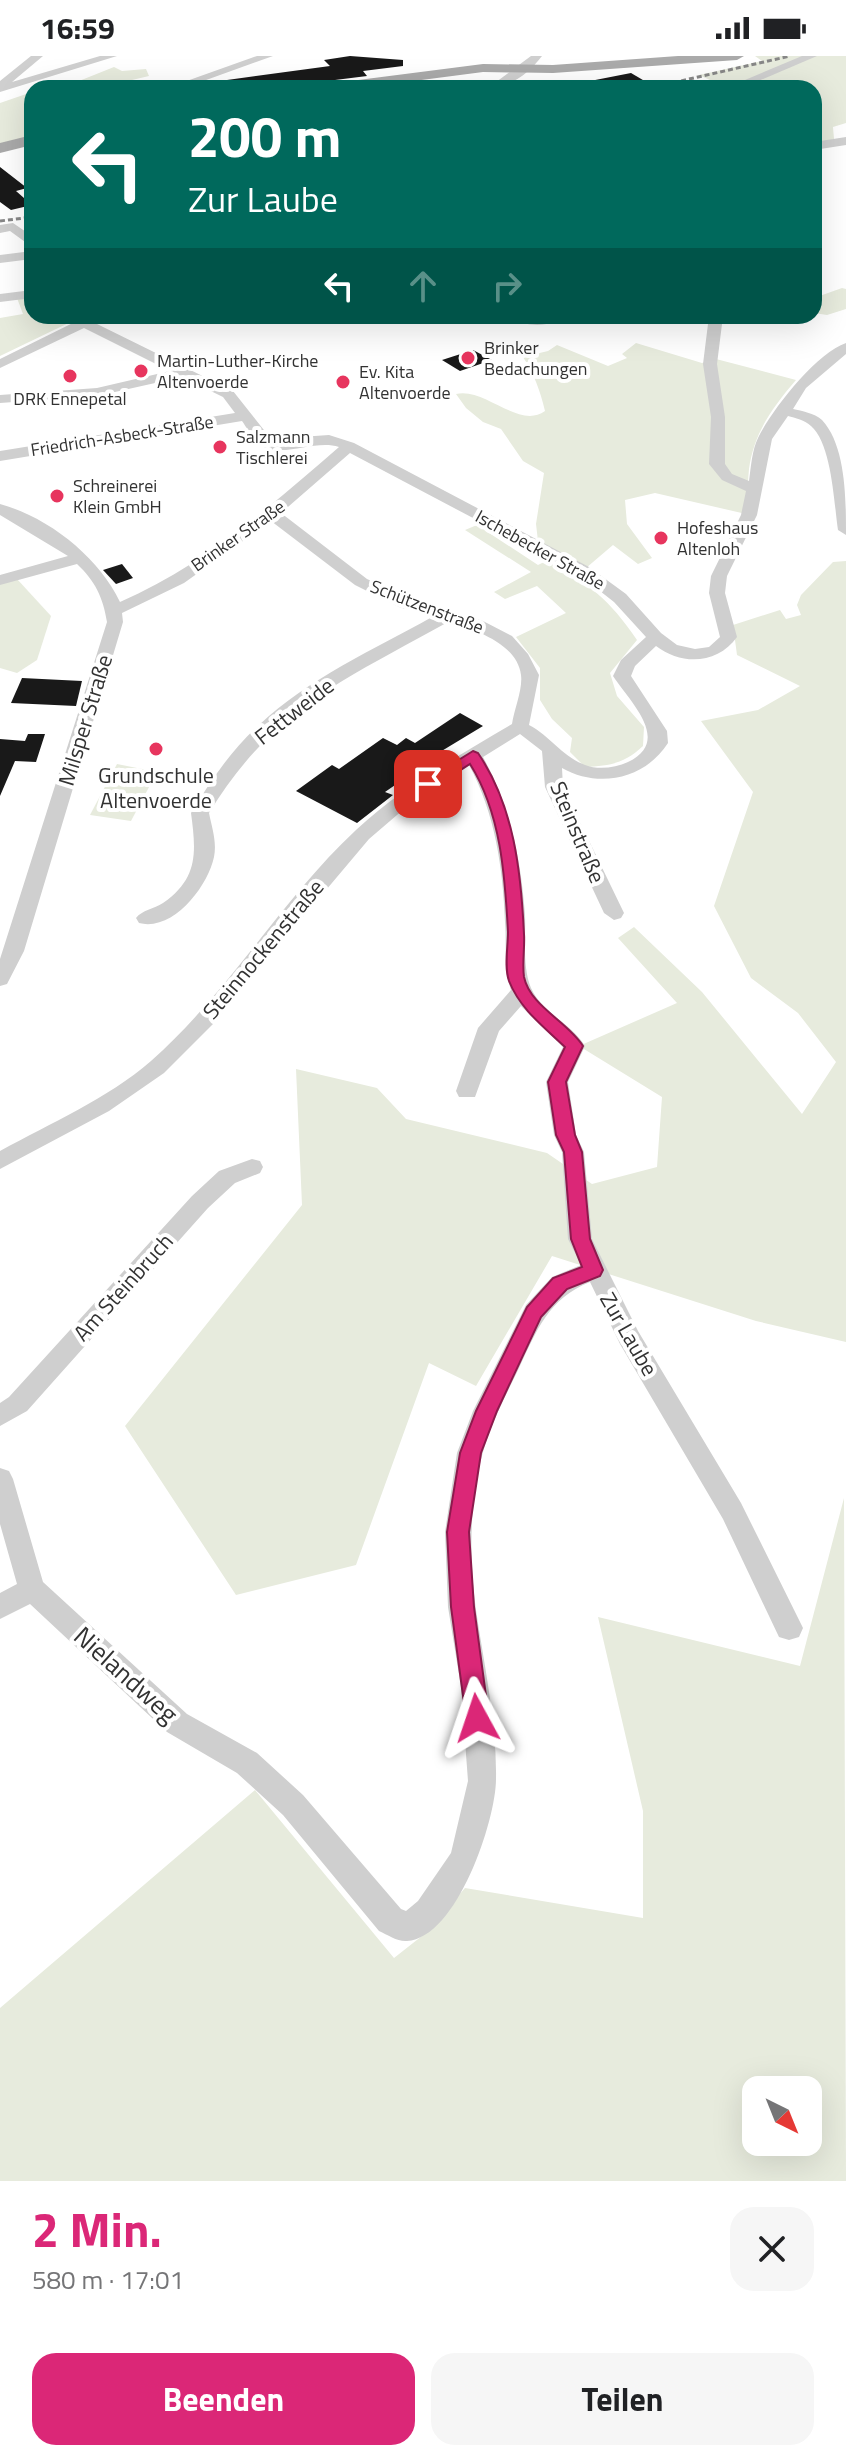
<!DOCTYPE html>
<html lang="de">
<head>
<meta charset="utf-8">
<style>
  body { margin:0; font-family:"Titillium Web",sans-serif; background:#f6f6f6; color:#202124; height:100vh; display:flex; flex-direction:column; font-size:30px; white-space:nowrap }
  * { box-sizing:border-box; margin:0 }
  p { font-size:26px; color:#757577 }
  .icon { flex:none; width:44px; height:44px; fill:none; stroke:currentColor; stroke-width:2; stroke-linecap:round; stroke-linejoin:round }
  .map { position:relative; height:2125px; overflow:hidden }
  .sheet { display:flex; flex-direction:column; background:#fff; flex:1 }
  .sheet>* { flex:none }
  .hud { position:absolute; left:24px; top:24px; width:798px; height:244px; border-radius:24px; box-shadow:0 8px 32px #0002; background:#00695c; color:#fff; overflow:hidden }
  .needle { width:52px; rotate:137deg }
  .fabs { position:absolute; left:742px; top:2020px; display:grid; gap:16px }
  .fabs a { display:grid; place-items:center; width:80px; height:80px; border-radius:16px; background:#fff; box-shadow:0 8px 32px #0002; font-size:40px }
  .pin { position:absolute; display:grid; place-items:center; width:68px; height:68px; color:#fff; margin:-34px; border-radius:16px; box-shadow:0 4px 12px #0006 }
  .me { position:absolute; width:88px; margin:-44px; rotate:355deg; stroke-linejoin:round; filter:drop-shadow(0 0 6px #0008) }
  .turn { display:flex; align-items:center; gap:28px; height:168px; padding:0 32px; font-size:36px }
  .turn .icon { width:104px; height:104px; stroke-width:2.5 }
  .turn b { display:block; font-size:56px; line-height:68px }
  .lanes { display:flex; align-items:center; height:76px; padding:0 32px; background:#0003; justify-content:center; gap:40px; direction:ltr }
  .lanes .off { opacity:.35 }
  .round { display:grid; place-items:center; flex:none; width:84px; height:84px; border-radius:24px; background:#f6f6f6 }
  .head { display:flex; align-items:center; justify-content:space-between; height:136px; padding:0 32px }
  h1 { font-size:48px; font-weight:700; line-height:60px; color:#db2777 }
  .cta { display:flex; gap:16px; margin-top:auto; padding:16px 32px }
  .cta a { flex:1; height:92px; border-radius:24px; background:#db2777; color:#fff; font-size:32px; font-weight:700; line-height:92px; text-align:center }
  .cta a+a { background:#f6f6f6; color:#202124 }
  .status { display:flex; justify-content:space-between; align-items:center; height:56px; padding:0 40px; background:#fff; direction:ltr }
  .status svg { height:22px; fill:currentColor }
  .map>svg:first-child { display:block }
  .green { fill:#e7ebdd; fill-rule:evenodd }
  .building { fill:#191919 }
  .lines { fill:none; stroke-linecap:round; stroke-linejoin:round }
  .minor { fill:#cfcfcf; fill-rule:evenodd }
  .major { fill:#aaa; fill-rule:evenodd }
  .rail { stroke:#878787; stroke-width:3; stroke-dasharray:5 3; stroke-linecap:butt }
  .route { fill:#db2777; stroke:#8e194d; stroke-width:2 }
  .poi-dot { fill:#e7355e; stroke:#fff; stroke-width:3 }
  .labels { text-anchor:middle; stroke-width:8; stroke-linejoin:round; paint-order:stroke }
  .far-poi-label { font-size:18px; fill:#323232; stroke:#fff; text-anchor:start }
  .far-street-label { font-size:18px; fill:#323232; stroke:#fff }
  .street-label { font-size:22px; fill:#323232; stroke:#fff }
  .poi-label { font-size:22px; fill:#323232; stroke:#fff }
  .near-street-label { font-size:26px; fill:#323232; stroke:#fff }
</style>
</head>
<body>
<div class="status"><b>16:59</b><svg viewBox="0 0 49 12"><path d="M0 12V9h3v3zM5 12V6h3v6zM10 12V3h3v9zM15 12V0h3v12zM26 1h20v11H26zM47 4h2v5h-2z"/></svg></div>
<div class="map">
<svg width="846" height="2125" viewBox="0 0 846 2125">
  <rect width="100%" height="100%" fill="#fff"/>
  <g class="green">
    <path d="M755,0H846V67L833,71L834,83L814,90V32H704L710,24L699,19L762,5Z"/>
    <path d="M114,11L122,15L146,13L149,20L98,32H51L69,29Z"/>
    <path d="M32,36V80L0,88V47Z"/>
    <path d="M842,232L846,233V253L827,259L814,257V242Z"/>
    <path d="M32,240V260H83L0,300V262L23,258L17,242Z"/>
    <path d="M636,287L702,307L716,303L796,324C772,352 754,377 749,413C747,428 749,443 746,458L655,437L625,444L627,468L652,502L638,508L613,489L586,512L538,485L536,468L544,417L523,405L501,373L483,366L466,352L456,338C485,331 519,374 545,355C540,334 534,318 523,301L548,295L557,289L608,310L627,302L622,298Z"/>
    <path d="M477,469L538,509L546,505C590,528 609,543 637,584L610,617L617,640L644,671L643,690C625,707 610,710 585,711L570,696L572,682L552,663L540,644V612L516,581L566,557L537,530L505,543L494,536L531,516L465,474Z"/>
    <path d="M846,505V1286L756,1265L552,1200L476,1330L429,1307L356,1509L236,1539L125,1370L302,1149L296,1013L377,1032L406,1063L547,1097L592,1128L657,1111L662,1041L579,990L677,947L618,882L634,871L702,936L802,1058L836,1006L798,957L751,922L714,850L753,736L701,665L758,654L800,630L737,599L733,569L780,554L786,563L801,559L797,549L801,539L833,506Z"/>
    <path d="M17,523L51,560L37,604L17,617L0,612V527Z"/>
    <path d="M117,708L157,716L131,765L90,759Z"/>
    <path d="M844,1442L846,2125H0V1952L255,1734L394,1902L427,1876L465,1832L643,1862V1755L598,1561L800,1610ZM756,2034H808V2086H756Z"/>
  </g>
  <g class="building">
    <path d="M350,0L403,4V10L363,15L367,20L327,25L309,32H228L227,24L330,10L324,4Z"/>
    <path d="M631,17L648,27L625,32H586L585,26Z"/>
    <path d="M0,111L27,132L16,135L32,149L11,154L0,146Z"/>
    <path d="M473,294L492,304L460,315L442,304Z"/>
    <path d="M122,508L133,522L116,528L103,514Z"/>
    <path d="M22,622L82,625L76,650L11,647Z"/>
    <path d="M460,657L483,670L440,696L448,699L419,721L411,718L385,736L393,739L357,767L296,735L332,709L339,713L383,682L397,689L406,682L415,687Z"/>
    <path d="M28,678H45L36,706L15,705L0,740V683L25,685Z"/>
  </g>
  <g class="lines">
    <g class="minor">
      <path d="M31,0H43L12,26L100,0H117L0,36V25Z"/>
      <path d="M257,0H273L184,32H167Z"/>
      <path d="M531,0H542C529,17 510,32 488,32Z"/>
      <path d="M802,0H817L742,32H726Z"/>
      <path d="M846,81V89L814,94V86Z"/>
      <path d="M13,167L32,180V191L10,175L0,177V169Z"/>
      <path d="M32,195V203L0,207V199Z"/>
      <path d="M32,234V242L0,246V238Z"/>
      <path d="M87,260H102L95,267L233,335L271,383L329,379L354,387L589,511L626,538L661,577L677,589L695,593L709,591L720,581L709,537L711,520L741,459L746,435L722,424L709,408L711,361L703,308L709,260H723L717,308L725,361V408L732,418L749,425C751,411 752,394 758,382C771,355 816,297 846,287V298L806,332L793,353C802,355 814,357 822,364C846,390 846,443 846,479L838,474C834,448 832,388 811,370C805,364 795,362 788,360L772,383L757,459L727,520L725,537L737,581C718,608 682,610 656,590L635,610L631,620L667,675L668,687C645,723 599,733 562,712L563,731L624,857L621,862L614,864L604,857L545,731L542,695L520,678L483,701C510,750 521,803 525,859C526,882 522,910 531,932C542,957 571,967 585,990L568,1026L576,1079L584,1096L592,1183L638,1275L741,1447L803,1572L799,1581L789,1584L779,1581L723,1463L620,1288L590,1226C548,1243 537,1274 519,1312C506,1339 491,1367 483,1396C469,1446 469,1503 476,1554C484,1609 497,1666 496,1723C496,1764 457,1882 407,1885C398,1886 388,1879 379,1875L283,1759L237,1717L167,1676L30,1548L0,1563V1537L17,1528L0,1468V1412L9,1415L13,1423L43,1526L187,1658L257,1697L303,1739L401,1853L406,1855L418,1845L451,1797L468,1725L461,1631L448,1551L445,1476L457,1397L473,1355L526,1249L552,1221L581,1209L568,1183L562,1096L554,1079L546,1026L563,991L521,950L499,975L475,1041H459L456,1035L478,972L511,934C503,912 507,889 505,866C503,812 495,757 469,709L411,747L369,783L214,967L164,1017L109,1055L0,1113V1095C51,1067 107,1043 151,1005C229,936 281,844 356,774C402,731 458,700 512,668C514,654 523,633 521,619C517,587 473,573 448,566C346,623 273,652 209,757C212,772 217,786 214,801C208,830 173,876 139,867L136,862C142,854 154,853 163,847C199,822 196,795 191,757C210,726 231,694 259,669C309,622 373,594 432,561L399,551L355,529L271,465L184,527L122,557L123,566L24,895L7,928L0,930V903L107,566C103,541 95,525 77,508L0,529V519L68,500L0,459V448C48,461 99,501 120,546C203,510 271,450 339,391C315,383 285,402 262,390C254,385 247,372 242,365L0,405V395L235,357L223,341L182,321L97,340L0,347V339L97,332L170,315L84,272L0,312V303ZM350,397L577,517L614,546L646,581L621,604L613,620C631,647 672,685 628,706C615,712 598,714 585,709C563,701 550,680 529,669L539,619L528,598L512,580L483,565L411,543L367,523L281,457Z"/>
      <path d="M507,260H570C554,271 522,272 507,260Z"/>
      <path d="M252,1103L260,1105L263,1111L260,1117L235,1127L208,1152L27,1355L0,1370V1347L9,1341L192,1140L219,1115Z"/>
    </g>
    <g class="major">
      <path d="M678,0H744L737,4L553,17L483,16L360,32H320L327,28L483,8L553,9Z"/>
      <path d="M32,79V89L0,97V87Z"/>
    </g>
    <g class="rail">
      <path d="M650,32L790,0"/>
      <path d="M0,165L32,161"/>
    </g>
  </g>
  <path class="route" d="M473,695L478,697C514,750 521,815 524,878C525,891 522,907 524,921C530,950 568,966 583,990L566,1026L575,1079L582,1096L590,1183L603,1214L600,1220L567,1233L541,1261L497,1355L481,1397L469,1476L474,1551L489,1662L485,1670L477,1673L469,1670L466,1662L451,1551L447,1476L460,1397L476,1355L527,1251L553,1222L582,1211L571,1183L564,1096L556,1079L548,1026L565,991C544,971 520,953 509,925C504,911 508,891 508,876C505,820 501,757 470,708L433,732H422L420,728Z"/>
  <g class="poi-dot">
    <circle cx="468" cy="302" r="8"/>
    <circle cx="141" cy="315" r="8"/>
    <circle cx="70" cy="320" r="8"/>
    <circle cx="343" cy="326" r="8"/>
    <circle cx="220" cy="391" r="8"/>
    <circle cx="57" cy="440" r="8"/>
    <circle cx="661" cy="482" r="8"/>
    <circle cx="156" cy="693" r="8"/>
  </g>
  <g class="labels">
    <g class="far-poi-label">
      <text x="484" y="298">Brinker<tspan x="484" dy="21">Bedachungen</tspan></text>
      <text x="157" y="311">Martin-Luther-Kirche<tspan x="157" dy="21">Altenvoerde</tspan></text>
      <text x="359" y="322">Ev. Kita<tspan x="359" dy="21">Altenvoerde</tspan></text>
      <text x="70" y="349" text-anchor="middle">DRK Ennepetal</text>
      <text x="236" y="387">Salzmann<tspan x="236" dy="21">Tischlerei</tspan></text>
      <text x="73" y="436">Schreinerei<tspan x="73" dy="21">Klein GmbH</tspan></text>
      <text x="677" y="478">Hofeshaus<tspan x="677" dy="21">Altenloh</tspan></text>
    </g>
    <g class="far-street-label">
      <text transform="translate(122 380) rotate(-9)" y="6">Friedrich-Asbeck-Straße</text>
      <text transform="translate(238 480) rotate(-35)" y="6">Brinker Straße</text>
      <text transform="translate(540 494) rotate(29)" y="6">Ischebecker Straße</text>
      <text transform="translate(427 551) rotate(21)" y="6">Schützenstraße</text>
    </g>
    <g class="street-label">
      <text transform="translate(294 655) rotate(-38)" y="8">Fettweide</text>
      <text transform="translate(85 664) rotate(-73)" y="8">Milsper Straße</text>
      <text transform="translate(578 776) rotate(67)" y="8">Steinstraße</text>
      <text transform="translate(263 893) rotate(-50)" y="8">Steinnockenstraße</text>
      <text transform="translate(123 1231) rotate(-48)" y="8">Am Steinbruch</text>
      <text transform="translate(629 1278) rotate(60)" y="8">Zur Laube</text>
    </g>
    <g class="poi-label">
      <text x="156" y="727">Grundschule<tspan x="156" dy="25">Altenvoerde</tspan></text>
    </g>
    <g class="near-street-label">
      <text transform="translate(126 1619) rotate(42)" y="9">Nielandweg</text>
    </g>
  </g>
</svg>
<div class="fabs">
<a><svg class="needle" viewBox="-14 -14 28 28"><path d="M0-13l5 13h-10z" fill="#e53935"/><path d="M0 13l5-13h-10z" fill="#757577"/></svg></a>
</div>
<div class="pin" style="left:428px;top:728px;background:#d93025"><svg class="icon" aria-label="arrive" viewBox="0 0 24 24"><path d="M6 21V4h12l-3 4 3 4H6"/></svg></div>
<svg class="me" style="left:477px;top:1662px" viewBox="-20 -20 40 40"><path d="M0-17L14 15 0 8-14 15z" fill="#db2777" stroke="#fff" stroke-width="4"/></svg>
<div class="hud">
<div class="turn"><svg class="icon" aria-label="left" viewBox="0 0 24 24"><path d="M17 20v-9H6M10 6l-5 5 5 5"/></svg><div><b>200 m</b>Zur Laube</div></div>
<div class="lanes"><svg class="icon" aria-label="left" viewBox="0 0 24 24"><path d="M17 20v-9H6M10 6l-5 5 5 5"/></svg><svg class="icon off" aria-label="ahead" viewBox="0 0 24 24"><path d="M12 20V5M6 11l6-6 6 6"/></svg><svg class="icon off" aria-label="right" viewBox="0 0 24 24"><path d="M7 20v-9h11M14 6l5 5-5 5"/></svg></div>
</div>
</div>
<section class="sheet">
<div class="head"><div><h1>2 Min.</h1><p>580 m · 17:01</p></div><a class="round"><svg class="icon" aria-label="close" viewBox="0 0 24 24"><path d="M6 6l12 12M18 6L6 18"/></svg></a></div>
<div class="cta"><a>Beenden</a><a>Teilen</a></div>
</section>
</body>
</html>
